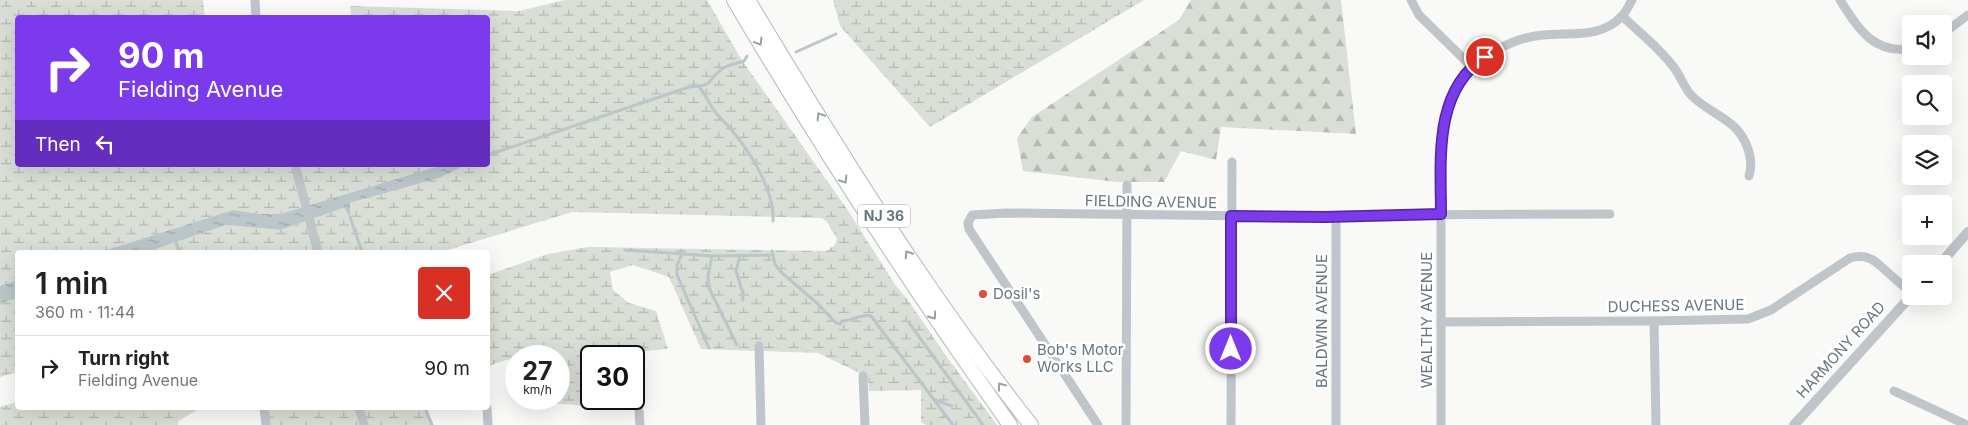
<!DOCTYPE html>
<html lang="en">
<head>
<meta charset="utf-8">
<style>
  body { margin:0; font-family:Inter,sans-serif; background:#f2f2f2; color:#222; height:100vh; display:flex; flex-direction:column; font-size:19px; white-space:nowrap }
  * { box-sizing:border-box; margin:0 }
  p { font-size:16px; color:#767676 }
  .icon { flex:none; width:28px; height:28px; fill:none; stroke:currentColor; stroke-width:2; stroke-linecap:round; stroke-linejoin:round }
  .map { position:relative; flex:1; overflow:hidden }
  .sheet { position:absolute; left:15px; top:250px; width:475px; height:160px; display:flex; flex-direction:column; background:#fff; border-radius:5px; box-shadow:0 5px 20px #0002 }
  .sheet>* { flex:none }
  .hud { position:absolute; left:15px; top:15px; width:475px; height:152px; border-radius:5px; box-shadow:0 5px 20px #0002; background:#7c3aed; color:#fff; overflow:hidden }
  .tools { position:absolute; left:1902px; top:15px; display:grid; gap:10px }
  .tools a { display:grid; place-items:center; width:50px; height:50px; border-radius:5px; background:#fff; box-shadow:0 5px 20px #0002; font-size:25px }
  .speed { position:absolute; left:505px; top:345px; display:flex; gap:10px; font-size:25px; font-weight:700; text-align:center }
  .speed>* { display:grid; place-content:center; width:65px; height:65px; border-radius:50%; background:#fff; box-shadow:0 5px 20px #0002; line-height:1 }
  .speed small { font-size:12px; font-weight:400 }
  .speed .limit { border:2px solid #111; border-radius:8px; background:#fff; color:#111 }
  .pin { position:absolute; display:grid; place-items:center; width:42px; height:42px; color:#fff; margin:-21px; border:2px solid #fff; border-radius:50%; box-shadow:0 1px 5px #0007 }
  .me { position:absolute; width:55px; margin:-28px; rotate:0deg; stroke-linejoin:round; filter:drop-shadow(0 0 4px #0008) }
  .turn { display:flex; align-items:center; gap:18px; height:105px; padding:0 20px; font-size:22px }
  .turn .icon { width:65px; height:65px; stroke-width:2.5 }
  .turn b { display:block; font-size:35px; line-height:42px }
  .then { display:flex; align-items:center; height:48px; padding:0 20px; background:#0003; gap:10px; font-size:19px }
  .round { display:grid; place-items:center; flex:none; width:52px; height:52px; border-radius:5px; background:#f2f2f2 }
  .overview { display:flex; align-items:center; justify-content:space-between; height:85px; padding:0 20px }
  h1 { font-size:30px; font-weight:600; line-height:38px }
  ul { padding:0; list-style:none }
  li { display:flex; align-items:center; gap:15px; height:65px; padding:0 20px; border-top:1px solid #e0e0e0 }
  li div { flex:1 }
  li b { display:block; font-size:19px }
  li em { font-style:normal }
  .map>svg:first-child { display:block }
  .forest { fill:url(#forest-firs) }
  .wetland { fill:url(#wetland-marsh) }
  .water { fill:url(#water-ripples) }
  .lines { fill:none; stroke-linecap:round; stroke-linejoin:round }
  .stream { stroke:#bac6ca; stroke-width:3 }
  .trunk-casing { stroke:#b4b9bc; stroke-width:16 }
  .minor { stroke:#c0c5c9; stroke-width:9 }
  .tertiary { stroke:#c0c5c9; stroke-width:10 }
  .trunk { stroke:#fff; stroke-width:14 }
  .oneway { stroke:#93a0a7 }
  .route-casing { stroke:#51269a; stroke-width:12 }
  .route { stroke:#7c3aed; stroke-width:9 }
  .poi-dot { fill:#dd4e32; stroke:#fff; stroke-width:2 }
  .labels { text-anchor:middle; stroke-width:5; stroke-linejoin:round; paint-order:stroke }
  .shield { fill:#fff; stroke:#93a0a7; stroke-width:1 }
  .shield-label { font-size:14px; font-weight:bold; fill:#657781 }
  .street-label { font-size:15px; fill:#657781; stroke:#fff }
  .poi-label { font-size:15px; fill:#657781; stroke:#fff; text-anchor:start }
</style>
</head>
<body>
<div class="map">
<svg width="1968" height="425" viewBox="0 0 1968 425">
  <defs>
    <pattern id="forest-firs" width="22" height="20" patternUnits="userSpaceOnUse" patternTransform="scale(1.25)"><rect width="22" height="20" fill="#d9ded6"/><path d="M5 1l3.5 6h-7zM16 11l3.5 6h-7z" fill="#b4b9b3"/></pattern>
    <pattern id="wetland-marsh" width="20" height="14" patternUnits="userSpaceOnUse" patternTransform="scale(1.25)"><rect width="20" height="14" fill="#d9ded6"/><path d="M1 5h8M5 5V1M11 12h8M15 12V8" fill="none" stroke="#b4b9b3"/></pattern>
    <pattern id="water-ripples" width="26" height="14" patternUnits="userSpaceOnUse" patternTransform="scale(1.25)"><rect width="26" height="14" fill="#bac6ca"/><path d="M2 4q2-2 4 0t4 0M15 11q2-2 4 0t4 0" fill="none" stroke="#9ba6a9"/></pattern>
  </defs>
  <rect width="100%" height="100%" fill="#f9f9f7"/>
  <path class="forest" d="M1191,0H1341L1356,134L1221,127L1216,160L1181,151L1164,182H1117L1023,171L1017,138L1032,117L1179,20Z"/>
  <g class="wetland">
    <path d="M0,0H203L205,17L18,18V165H442L280,214H261L233,210L100,252H18L17,280L0,286Z"/>
    <path d="M565,0H707L741,59L847,209L896,286L908,300L944,353L997,425H926L921,422V390L869,391L868,377L818,353L701,349L669,277L633,265L610,272L613,290L629,303L656,311L668,349L591,356V396L580,405L541,403V399H559V356H536L535,351L488,366V275L548,254L588,247L826,251L835,245L837,239L827,222L822,218L572,212L441,252H147L226,225L280,230L344,208L350,216V203L439,178L466,165H488V18L351,17L350,6L519,11Z"/>
    <path d="M833,0H1144L930,127L840,26Z"/>
    <path d="M17,298V372L0,377V304Z"/>
    <path d="M17,402L18,408H201L178,421V425H0V407Z"/>
    <path d="M261,408H427L431,425H263Z"/>
  </g>
  <g class="water">
    <path d="M442,165H466L439,178L350,203V217L344,208L280,230L226,225L147,252H100L233,210L261,214H280Z"/>
    <path d="M17,280V298L0,304V286Z"/>
  </g>
  <g class="lines">
    <g class="stream">
      <path d="M796,52L836,34"/>
      <path d="M699,87C707,96 709,104 716,113C722,120 729,126 734,133C752,155 775,192 773,221"/>
      <path d="M488,155L689,87C716,86 705,81 722,69C728,64 737,64 744,61L747,56"/>
      <path d="M350,217L362,252"/>
      <path d="M176,242L179,252"/>
      <path d="M625,250L712,256L772,255"/>
      <path d="M772,251L775,264L781,272L818,304L836,323L840,324L842,321C852,321 863,313 871,316L953,425"/>
      <path d="M682,254L677,265V275L709,348"/>
      <path d="M740,255L736,271L742,290L743,300"/>
      <path d="M712,256L708,276L709,288L737,345"/>
      <path d="M909,323L983,425"/>
      <path d="M935,400L952,406"/>
      <path d="M425,408L432,425"/>
    </g>
    <defs>
      <g id="trunk">
        <path d="M734,0C820,146 912,287 1010,425"/>
        <path d="M748,0C835,145 926,292 1031,425"/>
      </g>
    </defs>
    <use href="#trunk" class="trunk-casing"/>
    <g class="minor">
      <path d="M255,0L256,18"/>
      <path d="M1411,0L1419,15L1471,66"/>
      <path d="M1840,0C1858,28 1873,54 1911,49"/>
      <path d="M1622,16C1639,32 1658,47 1672,65C1680,74 1683,86 1691,95C1710,115 1738,118 1748,149C1751,158 1752,167 1749,176"/>
      <path d="M1944,33L1968,15"/>
      <path d="M295,165L318,252"/>
      <path d="M1336,217V425"/>
      <path d="M1654,321L1656,425"/>
      <path d="M1441,322L1654,321L1748,319L1771,310L1850,258C1860,255 1867,256 1876,262L1911,293"/>
      <path d="M759,346L761,425"/>
      <path d="M863,376L865,425"/>
      <path d="M1894,391L1967,425"/>
      <path d="M264,408L266,425"/>
      <path d="M359,408L364,425"/>
      <path d="M487,408L488,425"/>
      <path d="M639,411L640,425"/>
      <path d="M1098,425L969,229L968,223L972,215L1007,213L1325,217L1371,215L1610,214"/>
      <path d="M1126,425L1127,185"/>
      <path d="M1231,425L1232,162"/>
      <path d="M1441,425V148C1442,119 1450,90 1470,67C1473,63 1479,61 1483,58C1502,46 1520,37 1543,35C1570,32 1601,39 1622,16C1626,12 1629,5 1632,0"/>
    </g>
    <g class="tertiary">
      <path d="M1940,264L1968,232"/>
      <path d="M1794,425L1911,296"/>
    </g>
    <use href="#trunk" class="trunk"/>
  </g>
  <defs><path id="oneway-chevron" d="M-2-3.5L2.5 0L-2 3.5" fill="none" stroke-width="1.6" stroke-linecap="round" stroke-linejoin="round" transform="scale(1.25)"/></defs>
  <g class="oneway">
    <use href="#oneway-chevron" transform="translate(759 42) rotate(59)"/>
    <use href="#oneway-chevron" transform="translate(820 116) rotate(-122)"/>
    <use href="#oneway-chevron" transform="translate(844 180) rotate(57)"/>
    <use href="#oneway-chevron" transform="translate(908 254) rotate(-123)"/>
    <use href="#oneway-chevron" transform="translate(933 316) rotate(55)"/>
    <use href="#oneway-chevron" transform="translate(1001 386) rotate(-127)"/>
  </g>
  <g class="lines">
    <defs>
      <path id="route" d="M1231,349V216L1325,217L1441,214C1441,160 1433,91 1485,57"/>
    </defs>
    <use href="#route" class="route-casing"/>
    <use href="#route" class="route"/>
  </g>
  <g class="poi-dot">
    <circle cx="983" cy="294" r="5"/>
    <circle cx="1027" cy="359" r="5"/>
  </g>
  <g class="labels">
    <rect class="shield" x="858" y="204.5" width="52" height="23" rx="4"/>
    <g class="shield-label">
      <text x="884" y="221">NJ 36</text>
    </g>
    <g class="street-label">
      <text transform="translate(1151 202) rotate(1)" y="5">FIELDING AVENUE</text>
      <text transform="translate(1676 306) rotate(-1)" y="5">DUCHESS AVENUE</text>
      <text transform="translate(1427 320) rotate(-90)" y="5">WEALTHY AVENUE</text>
      <text transform="translate(1322 321) rotate(-90)" y="5">BALDWIN AVENUE</text>
      <text transform="translate(1841 350) rotate(-48)" y="5">HARMONY ROAD</text>
    </g>
    <g class="poi-label">
      <text x="993" y="299">Dosil's</text>
      <text x="1037" y="355">Bob's Motor<tspan x="1037" dy="17">Works LLC</tspan></text>
    </g>
  </g>
</svg>
<div class="tools">
<a><svg class="icon" aria-label="sound" viewBox="0 0 24 24"><path d="M4 9h4l5-4v14l-5-4H4zM17 9q2 3 0 6"/></svg></a>
<a><svg class="icon" aria-label="search" viewBox="0 0 24 24"><circle cx="10" cy="10" r="6"/><path d="M15 15l6 6"/></svg></a>
<a><svg class="icon" aria-label="layers" viewBox="0 0 24 24"><path d="M12 4l9 5-9 5-9-5zM3 14l9 5 9-5"/></svg></a>
<a>+</a>
<a>−</a>
</div>
<div class="speed"><div>27<small>km/h</small></div><div class="limit">30</div></div>
<div class="pin" style="left:1485px;top:57px;background:#d93025"><svg class="icon" aria-label="arrive" viewBox="0 0 24 24"><path d="M6 21V4h12l-3 4 3 4H6"/></svg></div>
<svg class="me" style="left:1231px;top:349px" viewBox="-20 -20 40 40"><circle r="17" fill="#7c3aed" stroke="#fff" stroke-width="3"/><path d="M0-11L8 9 0 5-8 9z" fill="#fff"/></svg>
<div class="hud">
<div class="turn"><svg class="icon" aria-label="right" viewBox="0 0 24 24"><path d="M7 20v-9h11M14 6l5 5-5 5"/></svg><div><b>90 m</b>Fielding Avenue</div></div>
<div class="then">Then<svg class="icon" aria-label="left" viewBox="0 0 24 24"><path d="M17 20v-9H6M10 6l-5 5 5 5"/></svg></div>
</div>
<section class="sheet">
<div class="overview"><div><h1>1 min</h1><p>360 m · 11:44</p></div><a class="round" style="background:#d93025;color:#fff"><svg class="icon" aria-label="close" viewBox="0 0 24 24"><path d="M6 6l12 12M18 6L6 18"/></svg></a></div>
<ul>
<li><svg class="icon" aria-label="right" viewBox="0 0 24 24"><path d="M7 20v-9h11M14 6l5 5-5 5"/></svg><div><b>Turn right</b><p>Fielding Avenue</p></div><em>90 m</em></li>
</ul>
</section>
</div>
</body>
</html>
